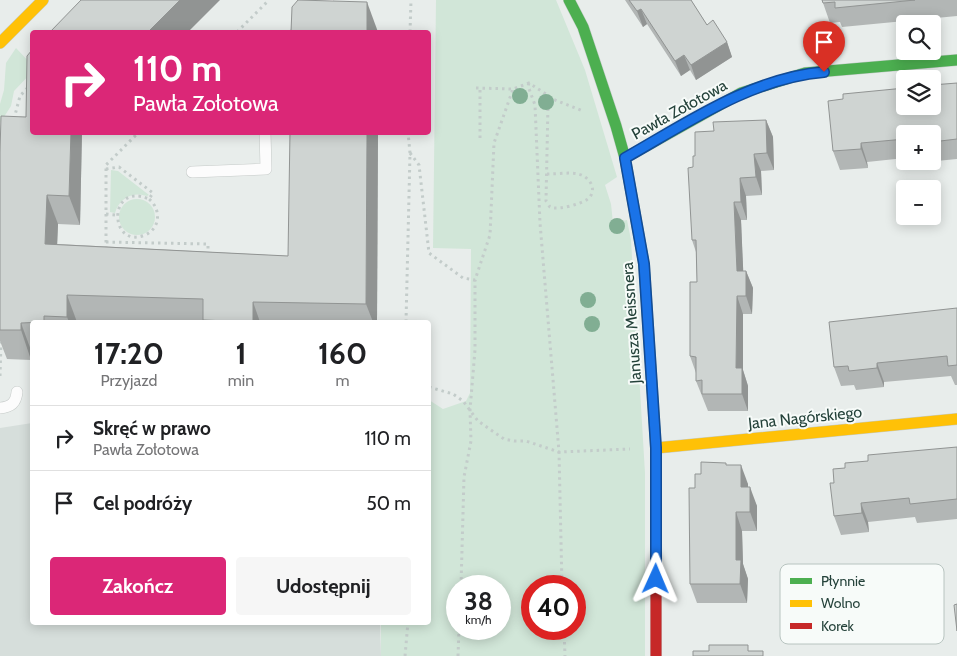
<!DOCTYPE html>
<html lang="pl">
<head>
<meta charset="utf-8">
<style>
  body { margin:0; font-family:Cabin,sans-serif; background:#f6f6f6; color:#202124; height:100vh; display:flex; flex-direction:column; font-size:19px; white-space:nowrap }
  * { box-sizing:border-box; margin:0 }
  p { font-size:16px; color:#757577 }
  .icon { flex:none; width:28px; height:28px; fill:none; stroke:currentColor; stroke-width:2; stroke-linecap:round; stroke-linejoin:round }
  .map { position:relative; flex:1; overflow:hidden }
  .panel { position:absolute; left:30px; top:320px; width:401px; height:305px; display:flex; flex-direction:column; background:#fff; border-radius:5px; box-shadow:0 2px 12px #0003 }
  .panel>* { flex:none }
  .top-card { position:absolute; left:30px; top:30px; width:401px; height:105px; border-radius:5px; box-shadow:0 2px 12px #0003; background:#db2777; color:#fff; overflow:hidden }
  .tools { position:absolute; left:896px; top:15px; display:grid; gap:10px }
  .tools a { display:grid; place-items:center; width:45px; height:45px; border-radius:5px; background:#fff; box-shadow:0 2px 12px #0003; font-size:25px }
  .speed { position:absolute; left:446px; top:575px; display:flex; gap:10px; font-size:25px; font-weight:700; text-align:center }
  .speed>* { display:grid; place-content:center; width:65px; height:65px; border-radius:50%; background:#fff; box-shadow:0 2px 12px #0003; line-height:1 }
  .speed small { font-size:12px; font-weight:400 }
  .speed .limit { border:8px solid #d22; background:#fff; color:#111 }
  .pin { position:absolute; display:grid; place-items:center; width:42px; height:42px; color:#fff; margin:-51px -21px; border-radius:50% 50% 50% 0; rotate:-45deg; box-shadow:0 0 5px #0007 }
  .pin .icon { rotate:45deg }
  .me { position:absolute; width:55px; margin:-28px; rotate:1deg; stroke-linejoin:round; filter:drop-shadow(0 0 4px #0008) }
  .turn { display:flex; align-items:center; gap:18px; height:105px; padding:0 20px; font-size:22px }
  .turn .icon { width:65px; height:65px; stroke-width:2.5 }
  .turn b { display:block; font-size:35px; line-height:42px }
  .eta { display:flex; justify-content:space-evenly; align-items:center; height:85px; text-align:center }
  .eta b { font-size:30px; font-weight:700; line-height:35px }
  .primary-button { display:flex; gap:10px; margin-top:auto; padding:10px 20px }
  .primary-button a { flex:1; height:58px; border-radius:5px; background:#db2777; color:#fff; font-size:20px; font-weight:700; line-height:58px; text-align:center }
  .primary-button a+a { background:#f6f6f6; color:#202124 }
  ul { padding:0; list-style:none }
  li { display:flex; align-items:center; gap:15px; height:65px; padding:0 20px; border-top:1px solid #e0e0e0 }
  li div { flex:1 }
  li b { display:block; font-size:19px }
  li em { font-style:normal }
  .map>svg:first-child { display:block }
  .built { fill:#d6dedb }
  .green { fill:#d1e6d8; fill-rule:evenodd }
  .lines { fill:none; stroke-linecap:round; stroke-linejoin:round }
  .lane-casing { stroke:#c5cac8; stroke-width:12 }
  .fast-casing { stroke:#c3cbc8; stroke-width:12 }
  .slow-casing { stroke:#c3cbc8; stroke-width:12 }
  .jam-casing { stroke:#c3cbc8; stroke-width:12 }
  .path { stroke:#c3ccca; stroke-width:3; stroke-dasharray:2.5 4; stroke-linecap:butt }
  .lane { stroke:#fcfcfc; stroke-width:11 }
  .fast { stroke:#4caf50; stroke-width:11 }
  .slow { stroke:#ffc107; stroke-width:11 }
  .jam { stroke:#c62828; stroke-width:11 }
  .tree { fill:#81ae93 }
  .wall { fill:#b2b6b5 }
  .shaded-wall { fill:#919493 }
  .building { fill:#cfd4d2; stroke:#919493 }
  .route-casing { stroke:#114b97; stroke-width:12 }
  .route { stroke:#1a73e8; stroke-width:9 }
  .labels { text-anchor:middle; stroke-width:4; stroke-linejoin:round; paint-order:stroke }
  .street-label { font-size:16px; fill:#24423a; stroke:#f7fbf9 }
  .key { fill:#f7fbf9; stroke:#b8c4c0; stroke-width:1 }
  .key-label { font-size:14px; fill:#24423a }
</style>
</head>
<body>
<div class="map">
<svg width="957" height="656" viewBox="0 0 957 656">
  <rect width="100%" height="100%" fill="#e8edeb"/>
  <path class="built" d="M32,423V622L380,623L381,656H0V428Z"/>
  <g class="green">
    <path d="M436,0H556L585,70L617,177L605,185L611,204L613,223L627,220L631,240L645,473V656H381V623L429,622V400L443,409L466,401L470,393L471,249L433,248ZM458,586H500V629H458ZM532,586H575V629H532Z"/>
    <path d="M16,48L32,65V72L14,91L11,106L0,123V104L4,90L6,63Z"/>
    <path d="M111,170L118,171L149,195L147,196C133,191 119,198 115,213L110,212Z"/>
    <circle cx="137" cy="217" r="18"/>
  </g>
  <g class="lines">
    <defs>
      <g id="lane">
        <path d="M296,32L328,0"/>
        <path d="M192,172L266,169L265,132"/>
        <path d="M0,408C11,407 16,403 17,392"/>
      </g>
      <g id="fast">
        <path d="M569,0L583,27L616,126L625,158L644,264L656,448V536"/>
        <path d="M625,158L741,93L805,73L957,60"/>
      </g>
      <g id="slow">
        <path d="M0,43L43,0"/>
        <path d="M656,448L957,419"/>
      </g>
      <path id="jam" d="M656,536V656"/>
    </defs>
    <use href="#lane" class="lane-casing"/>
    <use href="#fast" class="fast-casing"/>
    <use href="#slow" class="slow-casing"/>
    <use href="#jam" class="jam-casing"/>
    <g class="path">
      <path d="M237,32L269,0"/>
      <path d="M410,32L411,0"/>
      <path d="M529,83L528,86L535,105L540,223L559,452L562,586"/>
      <path d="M476,88L513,89L529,83L546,94L550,98L583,111"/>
      <path d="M14,119L20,96L32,83"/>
      <path d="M480,138V89"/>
      <path d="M410,153L419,165L429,253L463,278L475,280L490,235L494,143L513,89"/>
      <path d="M106,169L119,167L153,193L149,199C107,181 109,250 145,235C161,228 161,209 149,199"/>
      <path d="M547,174C557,174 569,172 578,174C588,176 597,187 590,197C586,203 557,211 550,207C549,206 547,202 546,201L548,104L550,98"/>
      <path d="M106,214L116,215"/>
      <path d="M106,242L208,244V254"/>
      <path d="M106,249V165L139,132"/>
      <path d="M406,322L410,153L408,132"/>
      <path d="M0,376L1,342"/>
      <path d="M429,387L453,394L463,401L478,421L504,439L514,441H526L559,452L630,449"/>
      <path d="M461,586L464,477L471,441L470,410L475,350V280"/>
      <path d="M564,629L565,656"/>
      <path d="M405,656L408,622"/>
      <path d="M458,656L459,629"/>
    </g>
    <use href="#lane" class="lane"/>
    <use href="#fast" class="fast"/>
    <use href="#slow" class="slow"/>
    <use href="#jam" class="jam"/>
  </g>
  <g class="tree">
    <circle cx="520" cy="96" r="8"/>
    <circle cx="546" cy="102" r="8"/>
    <circle cx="617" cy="226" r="8"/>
    <circle cx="588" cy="300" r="8"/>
    <circle cx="592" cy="324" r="8"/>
  </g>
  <g class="wall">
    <path d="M625,0H691L707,25L727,42L732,57L696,80L690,70L681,76L647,24L643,27Z"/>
    <path d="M822,0H957V16L842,27L840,22L830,23Z"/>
    <path d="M957,83V159L916,163V161H932V134H905V158L867,162L868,168L840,170L833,151L843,99Z"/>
    <path d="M766,120L773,137L774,170L761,171L762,195L746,196L747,220H741L743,271H746L753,288L752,314H743V370L748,386V411H708L696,381V373L690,356L697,282L696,252L692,240L693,167L695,156L714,131Z"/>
    <path d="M32,132H82L80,225L58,224L57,244L288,256L378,132L377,322H32V353L31,360L7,359L0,341V152Z"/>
    <path d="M957,308V385H955L951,376L884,382V387L856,390L854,385L841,386L834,367Z"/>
    <path d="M957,447V519L917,523L915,517L868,522L869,532L841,535L834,516V483L845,468L868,461Z"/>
    <path d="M727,465L748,484V487L757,506V531H742L743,564L748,579L747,603H697L690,584L701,474Z"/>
  </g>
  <g class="shaded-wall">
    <path d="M180,0H220L188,32H148Z"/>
    <path d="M367,2L378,32H367Z"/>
    <path d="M641,9L647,24L643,27L637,11Z"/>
    <path d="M727,42L732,57L696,80L691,65Z"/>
    <path d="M684,55L690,70L681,76L675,61Z"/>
    <path d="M766,120L773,137L774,170L767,153Z"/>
    <path d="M71,132H82L80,225L69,196Z"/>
    <path d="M367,132H378L377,322H373L366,304Z"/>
    <path d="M861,143L867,162L868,168L861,149Z"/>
    <path d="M754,154L761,171L762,195L756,177Z"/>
    <path d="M740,178L746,196L747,220L741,202Z"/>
    <path d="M47,195L58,224L56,273L45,244Z"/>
    <path d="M734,202L741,220L744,288L737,271Z"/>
    <path d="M746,271L753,288L752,314L746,296Z"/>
    <path d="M67,295L77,322H69L67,317Z"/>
    <path d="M737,296L743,314V370L748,386V411L742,394L736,368Z"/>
    <path d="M253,302L260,322H253Z"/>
    <path d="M21,323L32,353L31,360L21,330Z"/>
    <path d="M877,363L884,382V387L877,368Z"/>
    <path d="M741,465L748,484V506L741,487Z"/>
    <path d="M750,487L757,506V531L750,512Z"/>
    <path d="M861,503L868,522L869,532L862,513Z"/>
    <path d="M736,512L742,531L743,564L748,579L747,603L740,584L736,560Z"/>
  </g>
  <g class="building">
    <path d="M81,0H180L148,32H50Z"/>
    <path d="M298,0L367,2V32H291L292,7Z"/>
    <path d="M629,0H691L707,25L713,20L727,42L691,65L684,55L675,61L641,9L637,11Z"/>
    <path d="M822,0H915L835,8V2L823,3Z"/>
    <path d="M32,50V132H71L69,196L47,195L45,244L288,256L290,132H367L366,304L253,302V322L203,320V299L67,295V317L44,316V322L21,323V330H0V152L1,116L26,117L27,56Z"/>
    <path d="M957,83V139L932,142V134H905V139L861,143V149L833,151L828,101L843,99V94L905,88V106H932V85Z"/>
    <path d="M766,120L767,153L754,154L756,177L740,178L741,202H734L737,271H746V296H737L736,368H742V394H702V380L696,381V357L690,356V282H697L696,240H692L688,168L693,167V156H695V132L714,131L713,122Z"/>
    <path d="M957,308V365L948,366L947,356L877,363V368L849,371L848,366L834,367L829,322Z"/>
    <path d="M957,447V499L910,504L909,498L861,503L862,513L834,516L830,483H834L833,469L845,468V463L868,461V455Z"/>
    <path d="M701,462L726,463V465H741V487H750V512H736V560H741L740,584H690L689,488H695V474H701Z"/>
    <path d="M957,604V631L954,605Z"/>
    <path d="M709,645H748V651H763V656H693V651H709Z"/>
  </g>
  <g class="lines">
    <defs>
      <path id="route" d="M656,579V448L644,264L625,158C687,123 751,78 824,72"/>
    </defs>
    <use href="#route" class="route-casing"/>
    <use href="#route" class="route"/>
  </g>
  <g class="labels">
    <g class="street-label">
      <text transform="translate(679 109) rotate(-29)" y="6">Pawła Zołotowa</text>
      <text transform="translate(631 323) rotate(-94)" y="6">Janusza Meissnera</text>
      <text transform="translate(805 417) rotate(-6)" y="6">Jana Nagórskiego</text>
    </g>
  </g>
  <rect x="780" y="564" width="164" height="80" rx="8" class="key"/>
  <rect x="790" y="578" width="22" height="6" fill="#4caf50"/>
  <rect x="790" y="600" width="22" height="7" fill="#ffc107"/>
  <rect x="790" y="623" width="22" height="6" fill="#c62828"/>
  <g class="key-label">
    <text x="821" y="586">Płynnie</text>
    <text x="821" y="608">Wolno</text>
    <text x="821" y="631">Korek</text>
  </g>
</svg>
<div class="tools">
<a><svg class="icon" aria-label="search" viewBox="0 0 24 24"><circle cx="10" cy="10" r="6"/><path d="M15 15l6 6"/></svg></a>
<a><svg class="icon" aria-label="layers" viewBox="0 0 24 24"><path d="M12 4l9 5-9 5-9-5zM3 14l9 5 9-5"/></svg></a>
<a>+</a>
<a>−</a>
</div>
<div class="speed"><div>38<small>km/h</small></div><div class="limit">40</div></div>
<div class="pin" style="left:824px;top:72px;background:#d93025"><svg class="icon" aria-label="arrive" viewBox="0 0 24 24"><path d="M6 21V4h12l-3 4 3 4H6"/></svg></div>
<svg class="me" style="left:656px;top:579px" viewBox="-20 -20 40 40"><path d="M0-17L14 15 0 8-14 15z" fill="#1a73e8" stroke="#fff" stroke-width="4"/></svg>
<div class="top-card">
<div class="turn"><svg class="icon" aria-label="right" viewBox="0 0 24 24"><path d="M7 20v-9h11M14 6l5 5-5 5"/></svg><div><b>110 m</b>Pawła Zołotowa</div></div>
</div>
<section class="panel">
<div class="eta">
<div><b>17:20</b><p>Przyjazd</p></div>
<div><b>1</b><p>min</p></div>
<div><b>160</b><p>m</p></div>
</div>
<ul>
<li><svg class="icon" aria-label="right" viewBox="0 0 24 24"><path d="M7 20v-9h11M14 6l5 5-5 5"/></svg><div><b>Skręć w prawo</b><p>Pawła Zołotowa</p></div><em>110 m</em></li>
<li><svg class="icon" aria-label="arrive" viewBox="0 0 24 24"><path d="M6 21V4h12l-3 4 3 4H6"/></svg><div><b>Cel podróży</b></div><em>50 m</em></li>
</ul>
<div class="primary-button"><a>Zakończ</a><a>Udostępnij</a></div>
</section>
</div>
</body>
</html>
